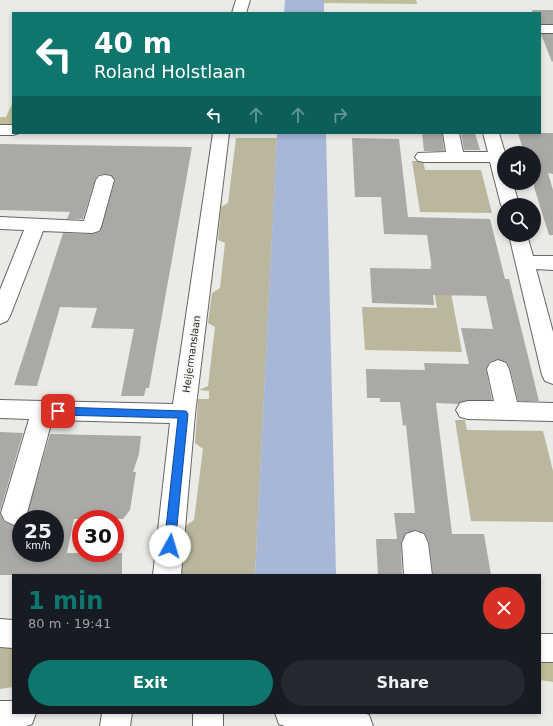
<!DOCTYPE html>
<html lang="en">
<head>
<meta charset="utf-8">
<style>
  body { margin:0; font-family:"DejaVu Sans",sans-serif; background:#242831; color:#f1f3f6; height:100vh; display:flex; flex-direction:column; font-size:15px; white-space:nowrap }
  * { box-sizing:border-box; margin:0 }
  p { font-size:13px; color:#9ea1a6 }
  .icon { flex:none; width:22px; height:22px; fill:none; stroke:currentColor; stroke-width:2; stroke-linecap:round; stroke-linejoin:round }
  .map { position:relative; flex:1; overflow:hidden }
  .side { position:absolute; left:12px; top:574px; width:529px; height:140px; display:flex; flex-direction:column; background:#171b24; border-radius:0px; box-shadow:0 2px 6px #0003 }
  .side>* { flex:none }
  .guide { position:absolute; left:12px; top:12px; width:529px; height:122px; border-radius:0px; box-shadow:0 2px 6px #0003; background:#0f766e; color:#fff; overflow:hidden }
  .buttons { position:absolute; left:497px; top:146px; display:grid; gap:8px }
  .buttons a { display:grid; place-items:center; width:44px; height:44px; border-radius:50%; background:#171b24; box-shadow:0 2px 6px #0003; font-size:20px }
  .speed { position:absolute; left:12px; top:510px; display:flex; gap:8px; font-size:20px; font-weight:700; text-align:center }
  .speed>* { display:grid; place-content:center; width:52px; height:52px; border-radius:50%; background:#171b24; box-shadow:0 2px 6px #0003; line-height:1 }
  .speed small { font-size:10px; font-weight:400 }
  .speed .limit { border:6px solid #d22; background:#fff; color:#111 }
  .pin { position:absolute; display:grid; place-items:center; width:34px; height:34px; color:#fff; margin:-17px; border-radius:8px; box-shadow:0 2px 6px #0006 }
  .me { position:absolute; width:44px; margin:-22px; rotate:6deg; stroke-linejoin:round; filter:drop-shadow(0 0 3px #0008) }
  .turn { display:flex; align-items:center; gap:14px; height:84px; padding:0 16px; font-size:18px }
  .turn .icon { width:52px; height:52px; stroke-width:2.5 }
  .turn b { display:block; font-size:28px; line-height:34px }
  .lanes { display:flex; align-items:center; height:38px; padding:0 16px; background:#0003; justify-content:center; gap:20px; direction:ltr }
  .lanes .off { opacity:.35 }
  .round { display:grid; place-items:center; flex:none; width:42px; height:42px; border-radius:21px; background:#242831 }
  .headline { display:flex; align-items:center; justify-content:space-between; height:68px; padding:0 16px }
  h1 { font-size:24px; font-weight:800; line-height:30px; color:#0f766e }
  .primary-button { display:flex; gap:8px; margin-top:auto; padding:8px 16px }
  .primary-button a { flex:1; height:46px; border-radius:24px; background:#0f766e; color:#fff; font-size:16px; font-weight:800; line-height:46px; text-align:center }
  .primary-button a+a { background:#242831; color:#f1f3f6 }
  .map>svg:first-child { display:block }
  .green { fill:#bab79e }
  .forest { fill:#c0bd98 }
  .water { fill:#a8b7d8 }
  .building { fill:#aaa9a6 }
  .lines { fill:none; stroke-linecap:round; stroke-linejoin:round }
  .minor-casing { stroke:#656562; stroke-width:2 }
  .minor { fill:#fff; fill-rule:evenodd }
  .route { fill:#1a73e8; stroke:#114b97 }
  .labels { text-anchor:middle; stroke-width:3.5; stroke-linejoin:round; paint-order:stroke }
  .street-label { font-size:10px; fill:#272726; stroke:#f7f7f4 }
</style>
</head>
<body>
<div class="map">
<svg width="553" height="726" viewBox="0 0 553 726">
  <rect width="100%" height="100%" fill="#eaeae6"/>
  <g class="green">
    <path d="M236,138H277L255,575H178L184,527L194,520L203,449L195,443L198,399H209V391L199,390L208,386L215,327L208,323L212,293L220,288L225,243L218,240L221,207L228,203Z"/>
    <path d="M412,161H423L425,170H481L492,213L420,212Z"/>
    <path d="M430,266H446L462,352L365,350L362,307L437,308Z"/>
    <path d="M455,420H465L467,430L543,431L553,471V522L471,521Z"/>
    <path d="M0,641L13,642V687L0,689Z"/>
  </g>
  <g class="forest">
    <path d="M324,0H416L417,4L324,3Z"/>
    <path d="M13,102V125H0V117H6Z"/>
    <path d="M540,658H553V682L540,680Z"/>
  </g>
  <g class="water">
    <path d="M285,0H324V13H284Z"/>
    <path d="M277,133H326L336,575H255Z"/>
  </g>
  <g class="building">
    <path d="M532,10H553V24H540V13H533Z"/>
    <path d="M541,34H553V61L552,62Z"/>
    <path d="M422,133H442L444,151H424Z"/>
    <path d="M461,133H475L480,150H464Z"/>
    <path d="M518,133H553V174L548,173L553,190V235H549L534,187V153H524Z"/>
    <path d="M352,138L399,139L408,217L490,219L505,279H509L539,401H518L510,368L507,362L497,359L489,362L486,369L492,400H468L458,404L436,403L452,534H484L491,575H433L429,542L425,533L415,530L406,533L401,542L402,575H378L376,539H397L394,513H415L406,425L403,426L400,402H380V398H367L366,369L425,370L424,363L469,364L461,328L493,329L486,296L433,295L434,305L372,303L370,268L432,269L427,235L384,234L381,197H355Z"/>
    <path d="M0,144L192,147L149,388H146L144,396H121L134,329L91,328L97,308L60,307L37,386L14,385L63,233L92,234L100,232L115,180L111,175L105,174L98,175L95,180L83,219H67L70,212L0,210Z"/>
    <path d="M0,432L23,433L0,511Z"/>
    <path d="M50,434L141,436L139,454L133,472H136L130,510L123,519H74L67,553H122V575H0V514L4,522L13,526L21,524V553H55V519L26,518Z"/>
  </g>
  <g class="lines">
    <defs>
      <g id="minor">
        <path d="M236,0H250L246,13H232Z"/>
        <rect x="540" y="25" width="13" height="8"/>
        <path d="M0,125H13V133H19L13,135H0Z"/>
        <path d="M213,133H229L195,414L181,575H153L170,423L52,420L27,513L24,519H21V522L14,525L5,521L1,513L29,419L0,418V400L173,404Z"/>
        <path d="M443,133H459L463,152H488L483,133H499L505,153L504,183H513L519,205H504V209L501,205L490,162H424L418,161L415,157L418,153L446,152Z"/>
        <path d="M105,175L111,176L114,180L101,227L99,231L92,233L43,231L10,316L7,321L0,324V290L24,230L0,229V217L84,221L96,180L99,176Z"/>
        <path d="M509,235H527L533,256H553V270L536,269L553,332V384L545,381L542,375Z"/>
        <path d="M498,360L506,363L509,369L517,402L553,403V421L468,419L460,417L456,410L460,403L468,401H494L487,369L490,363Z"/>
        <path d="M415,531L424,534L428,543L432,575H404L402,543L406,534Z"/>
        <path d="M0,619L13,620V648L0,647Z"/>
        <rect x="540" y="634" width="13" height="28"/>
        <path d="M0,701H13V713H36L32,724L26,726H0Z"/>
        <path d="M102,713H132L130,726H100Z"/>
        <rect x="193" y="713" width="30" height="13"/>
        <path d="M275,713H364L369,715L373,726H285L279,724Z"/>
      </g>
    </defs>
    <use href="#minor" class="minor-casing"/>
    <use href="#minor" class="minor"/>
  </g>
  <path class="route" d="M58,407L186,411L188,414L175,546L174,549L170,551L166,549L164,546L178,418L58,415L55,413L54,411L55,408Z"/>
  <g class="labels">
    <g class="street-label">
      <text transform="translate(191 354) rotate(-82)" y="4">Heijermanslaan</text>
    </g>
  </g>
</svg>
<div class="buttons">
<a><svg class="icon" aria-label="sound" viewBox="0 0 24 24"><path d="M4 9h4l5-4v14l-5-4H4zM17 9q2 3 0 6"/></svg></a>
<a><svg class="icon" aria-label="search" viewBox="0 0 24 24"><circle cx="10" cy="10" r="6"/><path d="M15 15l6 6"/></svg></a>
</div>
<div class="speed"><div>25<small>km/h</small></div><div class="limit">30</div></div>
<div class="pin" style="left:58px;top:411px;background:#d93025"><svg class="icon" aria-label="arrive" viewBox="0 0 24 24"><path d="M6 21V4h12l-3 4 3 4H6"/></svg></div>
<svg class="me" style="left:170px;top:546px" viewBox="-20 -20 40 40"><circle r="19" fill="#fff"/><path d="M0-13L10 11 0 6-10 11z" fill="#1a73e8"/></svg>
<div class="guide">
<div class="turn"><svg class="icon" aria-label="left" viewBox="0 0 24 24"><path d="M17 20v-9H6M10 6l-5 5 5 5"/></svg><div><b>40 m</b>Roland Holstlaan</div></div>
<div class="lanes"><svg class="icon" aria-label="left" viewBox="0 0 24 24"><path d="M17 20v-9H6M10 6l-5 5 5 5"/></svg><svg class="icon off" aria-label="ahead" viewBox="0 0 24 24"><path d="M12 20V5M6 11l6-6 6 6"/></svg><svg class="icon off" aria-label="ahead" viewBox="0 0 24 24"><path d="M12 20V5M6 11l6-6 6 6"/></svg><svg class="icon off" aria-label="right" viewBox="0 0 24 24"><path d="M7 20v-9h11M14 6l5 5-5 5"/></svg></div>
</div>
<section class="side">
<div class="headline"><div><h1>1 min</h1><p>80 m · 19:41</p></div><a class="round" style="background:#d93025;color:#fff"><svg class="icon" aria-label="close" viewBox="0 0 24 24"><path d="M6 6l12 12M18 6L6 18"/></svg></a></div>
<div class="primary-button"><a>Exit</a><a>Share</a></div>
</section>
</div>
</body>
</html>
